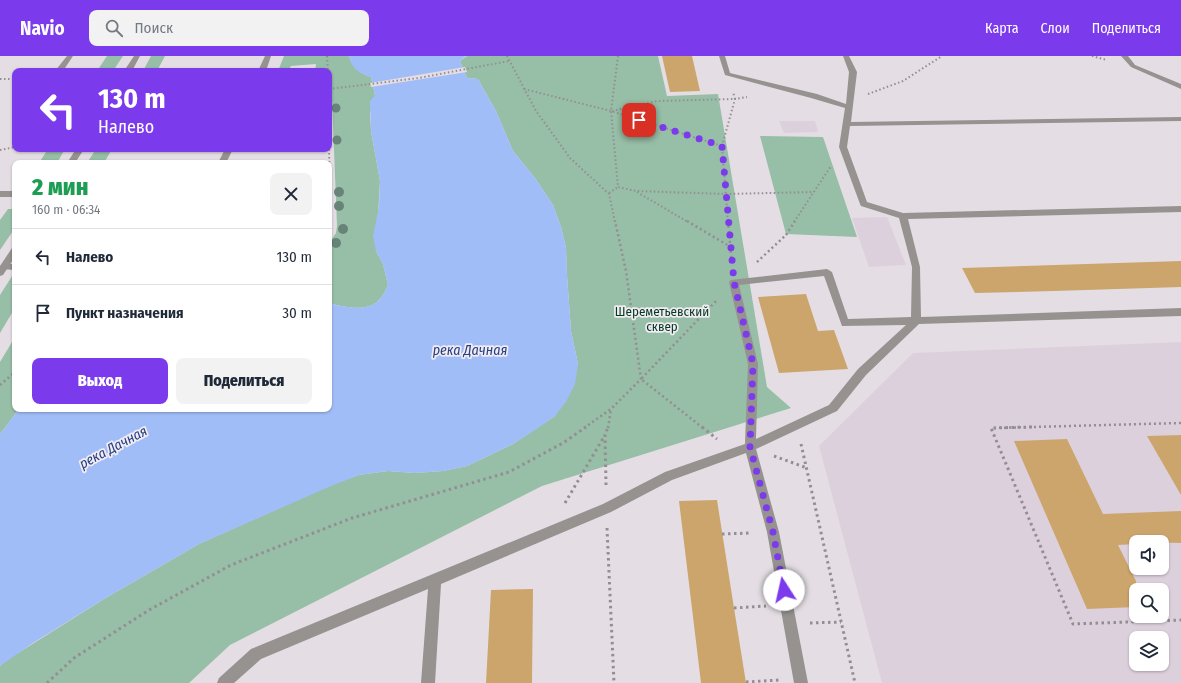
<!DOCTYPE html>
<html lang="ru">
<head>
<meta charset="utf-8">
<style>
  body { margin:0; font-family:"Fira Sans Condensed",sans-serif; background:#f2f2f3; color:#1f2937; height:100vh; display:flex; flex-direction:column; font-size:15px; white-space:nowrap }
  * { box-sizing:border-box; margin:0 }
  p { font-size:13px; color:#747a83 }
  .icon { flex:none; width:22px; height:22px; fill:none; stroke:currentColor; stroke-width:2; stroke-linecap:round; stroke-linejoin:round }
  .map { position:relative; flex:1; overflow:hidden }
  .drawer { position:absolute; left:12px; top:104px; width:320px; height:252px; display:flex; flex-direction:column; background:#fff; border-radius:8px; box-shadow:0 1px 3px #0004 }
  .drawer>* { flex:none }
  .top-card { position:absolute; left:12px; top:12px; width:320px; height:84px; border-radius:8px; box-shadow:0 1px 3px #0004; background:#7c3aed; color:#fff; overflow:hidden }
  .controls { position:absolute; left:1129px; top:479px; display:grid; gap:8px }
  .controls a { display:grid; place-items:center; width:40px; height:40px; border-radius:8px; background:#fff; box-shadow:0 1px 3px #0004; font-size:20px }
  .pin { position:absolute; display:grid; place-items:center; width:34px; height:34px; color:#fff; margin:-17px; border-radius:8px; box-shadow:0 2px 6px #0006 }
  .me { position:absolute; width:44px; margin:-22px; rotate:350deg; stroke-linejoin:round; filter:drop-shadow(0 0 3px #0008) }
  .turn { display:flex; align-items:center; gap:14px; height:84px; padding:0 20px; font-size:18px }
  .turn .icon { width:52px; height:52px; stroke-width:2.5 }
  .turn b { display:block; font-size:28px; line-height:34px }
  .round { display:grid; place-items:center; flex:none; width:42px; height:42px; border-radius:8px; background:#f2f2f3 }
  .overview { display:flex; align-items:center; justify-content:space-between; height:68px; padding:0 20px }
  h1 { font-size:24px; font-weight:800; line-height:30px; color:#1e9e55 }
  .button { display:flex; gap:8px; margin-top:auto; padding:8px 20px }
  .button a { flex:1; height:46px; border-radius:8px; background:#7c3aed; color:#fff; font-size:16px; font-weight:800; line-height:46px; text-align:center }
  .button a+a { background:#f2f2f3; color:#1f2937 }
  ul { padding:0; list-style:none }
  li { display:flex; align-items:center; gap:12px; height:56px; padding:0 20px; border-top:1px solid #e0e1e3 }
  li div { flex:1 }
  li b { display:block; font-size:15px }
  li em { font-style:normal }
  header { display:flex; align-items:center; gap:24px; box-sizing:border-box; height:56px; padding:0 20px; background:#7c3aed; color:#fff }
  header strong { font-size:19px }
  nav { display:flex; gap:22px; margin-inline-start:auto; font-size:14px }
  .search { width:280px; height:36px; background:#f2f2f3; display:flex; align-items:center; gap:10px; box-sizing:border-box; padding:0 14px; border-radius:8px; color:#747a83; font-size:15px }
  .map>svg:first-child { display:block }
  .built { fill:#dcd0dd; fill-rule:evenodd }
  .green { fill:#97bea6 }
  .water { fill:#a1bdf7 }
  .pier { fill:#e4dee4 }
  .building { fill:#cba56b }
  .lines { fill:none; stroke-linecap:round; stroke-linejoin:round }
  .path-far2 { stroke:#938e93; stroke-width:2; stroke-dasharray:1.5 2.5; stroke-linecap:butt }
  .path-far1 { stroke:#938e93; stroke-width:2.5; stroke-dasharray:2 3; stroke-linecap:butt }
  .path { stroke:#938e93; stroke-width:3; stroke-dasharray:2.5 3.5; stroke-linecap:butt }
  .lane { fill:#959290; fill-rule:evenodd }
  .street { fill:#959290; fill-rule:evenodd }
  .tree { fill:#688479 }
  .route { stroke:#7c3aed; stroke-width:7; stroke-dasharray:0 12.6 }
  .labels { text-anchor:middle; stroke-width:3.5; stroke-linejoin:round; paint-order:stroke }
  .park-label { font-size:13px; fill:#033a21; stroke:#f1ebf2 }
  .water-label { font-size:14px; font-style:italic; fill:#254083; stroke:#f1ebf2 }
</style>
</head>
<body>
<header>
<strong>Navio</strong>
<div class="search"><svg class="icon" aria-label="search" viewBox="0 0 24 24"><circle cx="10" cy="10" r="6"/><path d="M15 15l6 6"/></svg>Поиск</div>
<nav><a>Карта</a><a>Слои</a><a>Поделиться</a></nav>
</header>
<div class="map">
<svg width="1181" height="627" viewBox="0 0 1181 627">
  <rect width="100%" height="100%" fill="#e4dee4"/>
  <g class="built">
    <path d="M779,65H815L818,76L784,77Z"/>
    <path d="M887,161L906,209L869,211L852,162Z"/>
    <path d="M1181,286V627H882L819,390L913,297ZM1136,486H1162V512H1136ZM1136,534H1162V560H1136ZM1136,582H1162V608H1136Z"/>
  </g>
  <g class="green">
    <path d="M107,0H123L113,15H97Z"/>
    <path d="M151,0H165L157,15H143Z"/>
    <path d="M284,0H349C352,12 360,17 371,21L375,39L370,57L371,75L380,125L376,195L383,208L388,229C386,234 383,239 380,243C368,257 345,251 329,247V187L336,177L337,170L331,18H329V15H315L316,8L291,10L288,15H278Z"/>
    <path d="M467,0H658L667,40L718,38L767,331L791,352L542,430L230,589L189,627H0V610L7,604L104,543L199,488L331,429L359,419L388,415L415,417L443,415L467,410L513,388L555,360L578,308L571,275L567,219L566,192L561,171L553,149L535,122L513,95L496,55L478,23L467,22L460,5Z"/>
    <path d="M760,80L823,81L857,181L786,178Z"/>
    <path d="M48,93H65L57,107H39Z"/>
    <path d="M96,93H112L104,107H87Z"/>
    <path d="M8,153H15V172L0,194V164Z"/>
    <path d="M14,217H15V252L0,277V239Z"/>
    <path d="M15,281V353H19L0,378V306Z"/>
  </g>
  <path class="water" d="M349,0H466L460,5L467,22L478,23L496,55L513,95L535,122L553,149L561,171L566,192L567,219L571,275L578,308L575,328L566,346L555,360L538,372L513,388L467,410L443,415L415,417L388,415L359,419L331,430L199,488L104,543L33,587L0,610V378L19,353H329V247C345,251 368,257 380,243C383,239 386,234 388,229L383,208L376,195L373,180L379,150L380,125L371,75L370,45L375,39L371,21C359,17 352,13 349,0Z"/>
  <path class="pier" d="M465,11L467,16L371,31L370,27Z"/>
  <g class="building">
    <path d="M662,0H692L700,35L670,36Z"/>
    <path d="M1181,205V231L1054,235L975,237L962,212Z"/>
    <path d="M806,238L818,275L834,274L848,313L779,317L758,241Z"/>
    <path d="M1181,379V439L1147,380Z"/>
    <path d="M1067,383L1103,458L1181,455V487L1136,486V488L1118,489L1136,525V551L1087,553L1014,385Z"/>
    <path d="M717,444L734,552L746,627H701L679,445Z"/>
    <path d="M533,533L532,627H486L491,534Z"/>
  </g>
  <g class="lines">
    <g class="path-far2">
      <path d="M327,0L328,15"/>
      <path d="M507,0L536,55L570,102L609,138L615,166"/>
      <path d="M618,0L611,55L618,131L636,135L726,138L814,136"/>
      <path d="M1092,0L1107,4"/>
      <path d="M0,23H15"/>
      <path d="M329,33L419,22L509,5"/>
      <path d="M524,33L611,55L722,90L728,166"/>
      <path d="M868,38L903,25L942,0"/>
      <path d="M612,55L657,45L735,43L733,36"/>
      <path d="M722,90L735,43L747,41"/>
      <path d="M329,93L331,166"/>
      <path d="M0,94L15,91"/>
      <path d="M199,95H208"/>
      <path d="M245,95L313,93"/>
      <path d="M637,136L688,166"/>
      <path d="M609,137L618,131"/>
      <path d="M794,166L831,110"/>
    </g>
    <g class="path-far1">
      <path d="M687,165L729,190"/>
      <path d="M728,165L732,210"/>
      <path d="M329,173L331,165"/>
      <path d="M786,179L795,165"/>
      <path d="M757,206L786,179"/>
      <path d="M0,329L15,316"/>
      <path d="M584,372L611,353L641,323L626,215L615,165"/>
      <path d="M608,372L611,353"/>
      <path d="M703,372L641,323L717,244"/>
      <path d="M994,372L1181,367"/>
    </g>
    <g class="path">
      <path d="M702,371L717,383"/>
      <path d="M1032,371L991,372L1073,568L1181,564"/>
      <path d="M801,388L855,627"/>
      <path d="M774,400L807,412"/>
      <path d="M606,429L605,379L608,371"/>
      <path d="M565,447L605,379"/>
      <path d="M607,472L614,627"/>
      <path d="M722,478L752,477"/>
      <path d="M734,552L766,550"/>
      <path d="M810,567L841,566"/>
      <path d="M746,626L779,624"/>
      <path d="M47,627L74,602L149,554L231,509L352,462L509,416L563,387L586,371"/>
    </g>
    <g class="lane">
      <path d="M67,0H73L63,15H55Z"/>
      <path d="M265,0H271L266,15H258Z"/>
      <path d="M719,0H725L730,17L817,38L846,48L849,16L843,0H849L857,16L851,66L1181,61V65L850,70L847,91L867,146L903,157L1181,150V156L908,163L920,211L921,261L1181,252V260L919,268L866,319L837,355L756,393L779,476L808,627H794L767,476L746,397L672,424L611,456L441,528L435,627H421L428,533L261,603L234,627H217L219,622L251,593L603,448L665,416L745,388L748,308L729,226L731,224L827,213L832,216L848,263L911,261L912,211L899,162L861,150L860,148L839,91L845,52L811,42L725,19ZM824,220L842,270L906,269L858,313L829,349L756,383L758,308L739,229Z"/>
      <path d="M1121,0H1128L1135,9L1181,28V33L1131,11Z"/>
      <path d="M225,93H233L226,107H218Z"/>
      <rect x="0" y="135" width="15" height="6"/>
      <path d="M4,208H15V214L1,213V209Z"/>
    </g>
    <g class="street">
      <path d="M134,0H140L132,15H124Z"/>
      <path d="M76,93H84L75,107H67Z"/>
      <path d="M15,191V201L3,219L0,220V210L12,192Z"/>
    </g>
  </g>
  <g class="tree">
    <circle cx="336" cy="52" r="4.5"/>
    <circle cx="337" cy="84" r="4.5"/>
    <circle cx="339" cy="136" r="5"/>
    <circle cx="339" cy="150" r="5"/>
    <circle cx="343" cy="173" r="5"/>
    <circle cx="336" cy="187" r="5"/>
  </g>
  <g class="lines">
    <path class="route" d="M639,64L722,90L734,226L753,308L750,391L773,476L784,534"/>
  </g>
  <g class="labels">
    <g class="park-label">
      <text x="662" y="260">Шереметьевский<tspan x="662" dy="15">сквер</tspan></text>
    </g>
    <g class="water-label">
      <text x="470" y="299">река Дачная</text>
      <text transform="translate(113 391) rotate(-28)" y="5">река Дачная</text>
    </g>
  </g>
</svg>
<div class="controls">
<a><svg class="icon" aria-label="sound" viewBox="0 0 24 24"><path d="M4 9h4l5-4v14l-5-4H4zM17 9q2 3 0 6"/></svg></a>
<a><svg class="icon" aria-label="search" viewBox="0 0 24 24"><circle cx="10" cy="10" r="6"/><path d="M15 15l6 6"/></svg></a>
<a><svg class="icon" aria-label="layers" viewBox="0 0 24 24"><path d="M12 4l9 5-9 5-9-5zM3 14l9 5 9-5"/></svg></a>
</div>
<div class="pin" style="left:639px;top:64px;background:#d93025"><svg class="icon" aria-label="arrive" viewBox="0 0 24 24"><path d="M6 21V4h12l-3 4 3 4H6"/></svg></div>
<svg class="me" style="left:784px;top:534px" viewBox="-20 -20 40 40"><circle r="19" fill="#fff"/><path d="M0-13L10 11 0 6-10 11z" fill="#7c3aed"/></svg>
<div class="top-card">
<div class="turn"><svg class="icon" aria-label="left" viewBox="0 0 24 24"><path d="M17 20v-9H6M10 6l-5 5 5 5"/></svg><div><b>130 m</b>Налево</div></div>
</div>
<section class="drawer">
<div class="overview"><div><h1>2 мин</h1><p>160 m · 06:34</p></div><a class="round"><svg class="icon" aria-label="close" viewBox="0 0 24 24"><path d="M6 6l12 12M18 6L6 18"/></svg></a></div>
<ul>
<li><svg class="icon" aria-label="left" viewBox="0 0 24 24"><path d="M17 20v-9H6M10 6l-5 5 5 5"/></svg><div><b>Налево</b></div><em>130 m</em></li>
<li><svg class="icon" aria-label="arrive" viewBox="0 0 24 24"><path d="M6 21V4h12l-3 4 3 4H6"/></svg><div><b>Пункт назначения</b></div><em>30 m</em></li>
</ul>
<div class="button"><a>Выход</a><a>Поделиться</a></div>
</section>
</div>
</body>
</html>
